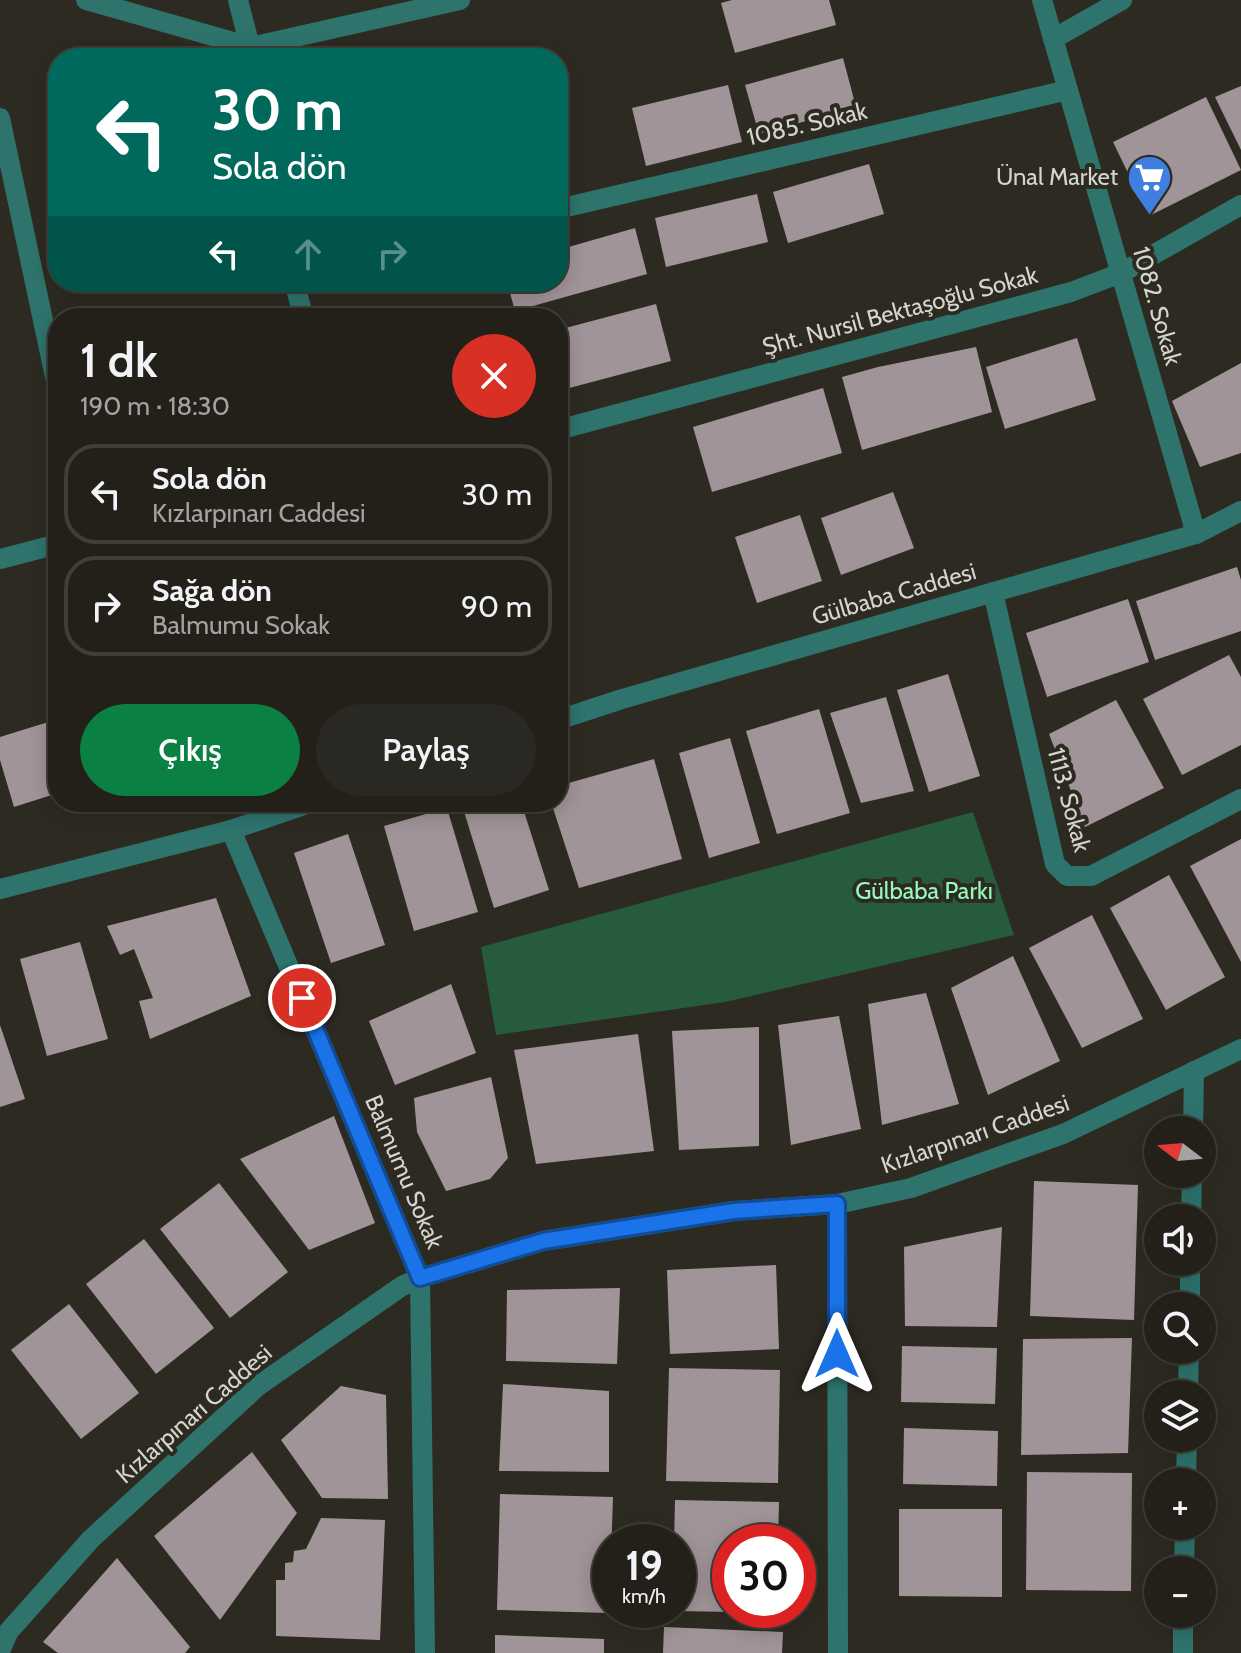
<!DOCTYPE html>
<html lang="tr">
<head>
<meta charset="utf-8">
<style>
  body { margin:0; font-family:Cabin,sans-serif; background:#2a2822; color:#f1f3f6; height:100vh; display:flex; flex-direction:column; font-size:30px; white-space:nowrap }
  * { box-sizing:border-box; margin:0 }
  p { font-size:26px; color:#a2a3a2 }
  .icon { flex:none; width:44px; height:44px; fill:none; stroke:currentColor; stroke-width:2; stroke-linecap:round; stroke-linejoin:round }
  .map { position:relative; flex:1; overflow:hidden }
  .sheet { position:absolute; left:48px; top:308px; width:520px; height:504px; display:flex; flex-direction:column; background:#222019; border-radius:32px; box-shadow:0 4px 20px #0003,0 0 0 2px #3f3e38 }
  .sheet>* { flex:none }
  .banner { position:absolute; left:48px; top:48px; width:520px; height:244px; border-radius:32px; box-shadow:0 4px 20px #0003,0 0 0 2px #3f3e38; background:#00695c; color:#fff; overflow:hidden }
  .needle { width:52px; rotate:286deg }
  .controls { position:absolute; left:1144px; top:1116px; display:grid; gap:16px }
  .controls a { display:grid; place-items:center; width:72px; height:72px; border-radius:50%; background:#222019; box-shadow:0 4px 20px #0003,0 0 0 2px #3f3e38; font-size:40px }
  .speed { position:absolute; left:592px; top:1524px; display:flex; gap:16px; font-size:40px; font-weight:700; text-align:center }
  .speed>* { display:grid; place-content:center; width:104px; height:104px; border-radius:50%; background:#222019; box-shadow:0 4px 20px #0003,0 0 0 2px #3f3e38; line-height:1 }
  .speed small { font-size:20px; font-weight:400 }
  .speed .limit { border:12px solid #d22; background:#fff; color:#111 }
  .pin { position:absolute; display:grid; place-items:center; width:68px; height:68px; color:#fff; margin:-34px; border:4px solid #fff; border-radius:50%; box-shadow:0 2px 8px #0007 }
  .me { position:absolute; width:88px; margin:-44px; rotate:0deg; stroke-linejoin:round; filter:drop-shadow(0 0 6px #0008) }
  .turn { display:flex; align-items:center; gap:28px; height:168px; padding:0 32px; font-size:36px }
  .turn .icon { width:104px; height:104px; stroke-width:2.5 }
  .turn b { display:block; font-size:56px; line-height:68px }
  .lanes { display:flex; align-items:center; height:76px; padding:0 32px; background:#0003; justify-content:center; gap:40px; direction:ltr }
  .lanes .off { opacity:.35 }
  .round { display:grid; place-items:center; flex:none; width:84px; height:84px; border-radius:42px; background:#2a2822 }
  .summary { display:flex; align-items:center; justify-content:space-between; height:136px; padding:0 32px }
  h1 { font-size:48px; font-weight:600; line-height:60px }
  .primary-button { display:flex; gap:16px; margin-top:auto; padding:16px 32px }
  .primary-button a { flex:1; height:92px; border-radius:48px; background:#0b8043; color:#fff; font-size:32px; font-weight:600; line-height:92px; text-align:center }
  .primary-button a+a { background:#2a2822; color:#f1f3f6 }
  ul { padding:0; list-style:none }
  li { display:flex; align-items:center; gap:24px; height:100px; margin:0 16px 12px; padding:0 16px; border:4px solid #3f3e38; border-radius:32px }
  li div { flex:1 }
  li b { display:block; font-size:30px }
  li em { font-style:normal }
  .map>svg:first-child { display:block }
  .green { fill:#275b3d }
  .building { fill:#a19499 }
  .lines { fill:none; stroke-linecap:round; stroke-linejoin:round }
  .minor { stroke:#2e746d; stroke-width:20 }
  .route-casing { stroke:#114b97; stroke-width:20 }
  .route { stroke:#1a73e8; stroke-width:14 }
  .labels { text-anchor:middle; stroke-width:8; stroke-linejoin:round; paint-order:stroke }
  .street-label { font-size:24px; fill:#d5d4ce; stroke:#2d2b21 }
  .poi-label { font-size:24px; fill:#d5d4ce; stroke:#2d2b21; text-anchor:end }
  .park-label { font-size:24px; fill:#95fabc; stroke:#2d2b21 }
</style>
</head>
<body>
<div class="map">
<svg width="1241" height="1653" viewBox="0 0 1241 1653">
  <rect width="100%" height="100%" fill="#2d2b21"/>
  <path class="green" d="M973,812L1014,935L725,1002L496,1035L481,947Z"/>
  <g class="building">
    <path d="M732,0H829L836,25L735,53L721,3Z"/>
    <path d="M843,58L856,107L759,134L745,85Z"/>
    <path d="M728,85L742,142L646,166L632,108Z"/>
    <path d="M1241,86V150L1215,97Z"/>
    <path d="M1206,97L1241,170L1149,216L1113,142Z"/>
    <path d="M869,164L884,214L788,243L773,192Z"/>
    <path d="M757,194L768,242L666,267L655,218Z"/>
    <path d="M635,228L647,274L515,311L507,282H558V250Z"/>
    <path d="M656,304L671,361L558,391V330Z"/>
    <path d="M147,307L150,318H109V317Z"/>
    <path d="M1077,338L1096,400L1005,429L986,367Z"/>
    <path d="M976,347L992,412L862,450L842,377L878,367Z"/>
    <path d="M1241,363V453L1200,467L1172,401Z"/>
    <path d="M823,388L842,453L712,492L693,427Z"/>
    <path d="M893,492L914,548L841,575L821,518Z"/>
    <path d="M800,515L822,581L757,603L735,537Z"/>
    <path d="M1237,567L1241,580V631L1155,660L1136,601Z"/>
    <path d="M1128,599L1149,662L1047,697L1026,633Z"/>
    <path d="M1229,655L1241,677V745L1182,775L1143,699Z"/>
    <path d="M948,674L980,776L929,792L897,690Z"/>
    <path d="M886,697L914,791L861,803L830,713Z"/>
    <path d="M1116,700L1164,788L1085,827L1049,734Z"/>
    <path d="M819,709L850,813L777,834L746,731Z"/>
    <path d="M58,719V793L14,807L0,760V737Z"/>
    <path d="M730,738L760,843L709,858L679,753Z"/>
    <path d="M654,759L682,859L579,888L551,802H558V786Z"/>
    <path d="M461,802H521L549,890L494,908Z"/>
    <path d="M447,808L478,912L414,931L384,826Z"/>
    <path d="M348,834L385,945L331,963L294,853Z"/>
    <path d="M1241,839V962L1190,866Z"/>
    <path d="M1169,875L1225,977L1166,1010L1110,908Z"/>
    <path d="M216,898L251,996L150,1039L139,1001L153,998L134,949L120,955L107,926Z"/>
    <path d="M1092,915L1143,1019L1082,1048L1029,948Z"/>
    <path d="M80,942L108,1039L47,1056L20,959Z"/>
    <path d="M1013,956L1060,1061L988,1095L951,988Z"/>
    <path d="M451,984L476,1053L395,1085L369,1021Z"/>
    <path d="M926,993L959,1104L882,1125L868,1004Z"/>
    <path d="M839,1016L861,1129L791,1145L778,1025Z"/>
    <path d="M0,1025L25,1099L0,1107Z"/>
    <path d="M759,1027V1146L679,1150L672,1031Z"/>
    <path d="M638,1034L654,1151L536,1164L514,1050Z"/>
    <path d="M491,1077L508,1158L490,1179L446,1191L417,1132L414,1098Z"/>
    <path d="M334,1116L375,1223L309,1250L240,1159Z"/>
    <path d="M1034,1181L1138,1185L1134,1320L1030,1316Z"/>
    <path d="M219,1183L288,1272L230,1318L160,1229Z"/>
    <path d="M1002,1227L997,1327L905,1326L904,1247Z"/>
    <path d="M144,1239L214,1328L156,1374L86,1284Z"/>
    <path d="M776,1265L779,1349L670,1354L667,1270Z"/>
    <path d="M620,1288L617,1364L506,1361L507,1290Z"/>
    <path d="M69,1304L139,1393L81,1439L11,1350Z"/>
    <path d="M1132,1338L1128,1453L1021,1455L1023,1339Z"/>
    <path d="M902,1346L997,1348L995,1404L901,1402Z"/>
    <path d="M669,1368L780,1370L778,1483L666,1481Z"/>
    <path d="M503,1384L609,1391V1472L499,1471Z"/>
    <path d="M341,1386L386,1395L388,1499L322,1498L281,1440Z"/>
    <path d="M904,1428L998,1431L997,1486L903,1484Z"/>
    <path d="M252,1452L297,1513L220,1620L154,1536Z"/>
    <path d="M1027,1472L1132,1473L1131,1591L1026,1590Z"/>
    <path d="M500,1494L613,1497L609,1613L497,1610Z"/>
    <path d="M675,1500L779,1502L778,1542H730V1612L678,1611V1542H674Z"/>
    <path d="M899,1509H1002V1597L899,1596Z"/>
    <path d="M321,1518L385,1520L380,1640L276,1636V1580H285V1563L293,1562L294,1551L306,1549Z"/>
    <path d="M117,1558L190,1647L185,1653H58L43,1642Z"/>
    <path d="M664,1627L783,1632L782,1653H663Z"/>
    <path d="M495,1635L604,1639V1653H495Z"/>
  </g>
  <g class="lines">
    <g class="minor">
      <path d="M86,0L251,47L460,0"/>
      <path d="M238,0L253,58"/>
      <path d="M1042,0L1196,534"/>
      <path d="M1053,39L1122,0"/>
      <path d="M0,118L58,391"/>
      <path d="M558,209L1068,90"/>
      <path d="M294,282L304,318"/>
      <path d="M558,430L1071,292L1121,273L1241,205"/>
      <path d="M0,559L58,544"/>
      <path d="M993,592L1055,864L1067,876H1091L1241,799"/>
      <path d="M558,720L622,699L1196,534L1241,511"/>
      <path d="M231,830L420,1278L425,1653"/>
      <path d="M0,889L231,830L313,802"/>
      <path d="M1193,1130L1194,1071"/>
      <path d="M837,1204L838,1653"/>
      <path d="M1191,1218L1192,1174"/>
      <path d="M1190,1306V1262"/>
      <path d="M1188,1394L1189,1350"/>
      <path d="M1186,1482L1187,1438"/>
      <path d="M1184,1570L1185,1526"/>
      <path d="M0,1651L9,1631L91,1539L258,1386L402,1286L420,1278L543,1241L734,1211L837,1204L911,1188L1063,1134L1241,1049"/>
      <path d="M1183,1653V1614"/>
    </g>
  </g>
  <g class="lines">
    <defs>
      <path id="route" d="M302,998L420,1278L543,1241L734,1211L837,1204V1354"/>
    </defs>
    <use href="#route" class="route-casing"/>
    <use href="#route" class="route"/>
  </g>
  <defs>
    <symbol id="supermarket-pin" viewBox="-11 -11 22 30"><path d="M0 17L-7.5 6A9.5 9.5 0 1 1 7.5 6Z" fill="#3f7fe0" stroke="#2d2b21"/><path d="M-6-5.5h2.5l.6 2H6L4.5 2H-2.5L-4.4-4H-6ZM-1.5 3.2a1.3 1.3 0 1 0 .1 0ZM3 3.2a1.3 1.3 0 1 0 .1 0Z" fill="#fff"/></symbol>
  </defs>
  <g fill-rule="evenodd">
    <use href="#supermarket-pin" x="1124" y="152" width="51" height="69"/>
  </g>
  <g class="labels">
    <g class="street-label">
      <text transform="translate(807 124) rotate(-13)" y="8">1085. Sokak</text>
      <text transform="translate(1157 306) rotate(74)" y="8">1082. Sokak</text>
      <text transform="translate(900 311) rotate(-15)" y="8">Şht. Nursil Bektaşoğlu Sokak</text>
      <text transform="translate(894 594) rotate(-16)" y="8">Gülbaba Caddesi</text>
      <text transform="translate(1069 800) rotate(75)" y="8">1113. Sokak</text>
      <text transform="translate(975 1134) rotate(-19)" y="8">Kızlarpınarı Caddesi</text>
      <text transform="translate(404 1172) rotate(67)" y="8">Balmumu Sokak</text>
      <text transform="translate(194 1414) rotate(-41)" y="8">Kızlarpınarı Caddesi</text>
    </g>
    <g class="poi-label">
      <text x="1118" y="185">Ünal Market</text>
    </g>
    <g class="park-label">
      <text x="924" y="899">Gülbaba Parkı</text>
    </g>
  </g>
</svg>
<div class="controls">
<a><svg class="needle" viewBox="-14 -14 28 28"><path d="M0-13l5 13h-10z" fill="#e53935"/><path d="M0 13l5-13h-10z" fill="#a2a3a2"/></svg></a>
<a><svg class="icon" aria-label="sound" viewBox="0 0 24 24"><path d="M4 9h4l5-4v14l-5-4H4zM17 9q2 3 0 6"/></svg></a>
<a><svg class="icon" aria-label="search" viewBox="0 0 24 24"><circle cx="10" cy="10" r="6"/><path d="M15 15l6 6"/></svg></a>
<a><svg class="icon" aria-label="layers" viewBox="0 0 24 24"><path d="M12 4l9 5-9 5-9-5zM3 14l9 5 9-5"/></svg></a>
<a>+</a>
<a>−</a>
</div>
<div class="speed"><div>19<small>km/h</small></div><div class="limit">30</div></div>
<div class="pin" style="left:302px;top:998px;background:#d93025"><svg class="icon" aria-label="arrive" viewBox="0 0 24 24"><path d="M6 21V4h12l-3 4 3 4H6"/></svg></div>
<svg class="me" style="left:837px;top:1354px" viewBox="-20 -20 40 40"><path d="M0-17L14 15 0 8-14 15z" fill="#1a73e8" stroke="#fff" stroke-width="4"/></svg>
<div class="banner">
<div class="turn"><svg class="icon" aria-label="left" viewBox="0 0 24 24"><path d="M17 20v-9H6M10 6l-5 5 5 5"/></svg><div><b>30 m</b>Sola dön</div></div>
<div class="lanes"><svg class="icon" aria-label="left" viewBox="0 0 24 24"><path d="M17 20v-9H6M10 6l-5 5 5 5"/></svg><svg class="icon off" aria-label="ahead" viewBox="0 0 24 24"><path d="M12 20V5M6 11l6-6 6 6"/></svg><svg class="icon off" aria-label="right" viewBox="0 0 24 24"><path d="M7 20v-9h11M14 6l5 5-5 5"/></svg></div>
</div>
<section class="sheet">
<div class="summary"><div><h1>1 dk</h1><p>190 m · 18:30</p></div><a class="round" style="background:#d93025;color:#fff"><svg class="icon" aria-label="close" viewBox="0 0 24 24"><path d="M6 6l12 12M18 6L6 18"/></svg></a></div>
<ul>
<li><svg class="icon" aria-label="left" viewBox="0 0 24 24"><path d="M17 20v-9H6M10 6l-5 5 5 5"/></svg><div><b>Sola dön</b><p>Kızlarpınarı Caddesi</p></div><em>30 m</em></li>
<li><svg class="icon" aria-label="right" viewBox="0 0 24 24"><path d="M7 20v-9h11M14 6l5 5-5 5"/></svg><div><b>Sağa dön</b><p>Balmumu Sokak</p></div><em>90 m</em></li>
</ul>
<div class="primary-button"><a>Çıkış</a><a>Paylaş</a></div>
</section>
</div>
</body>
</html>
